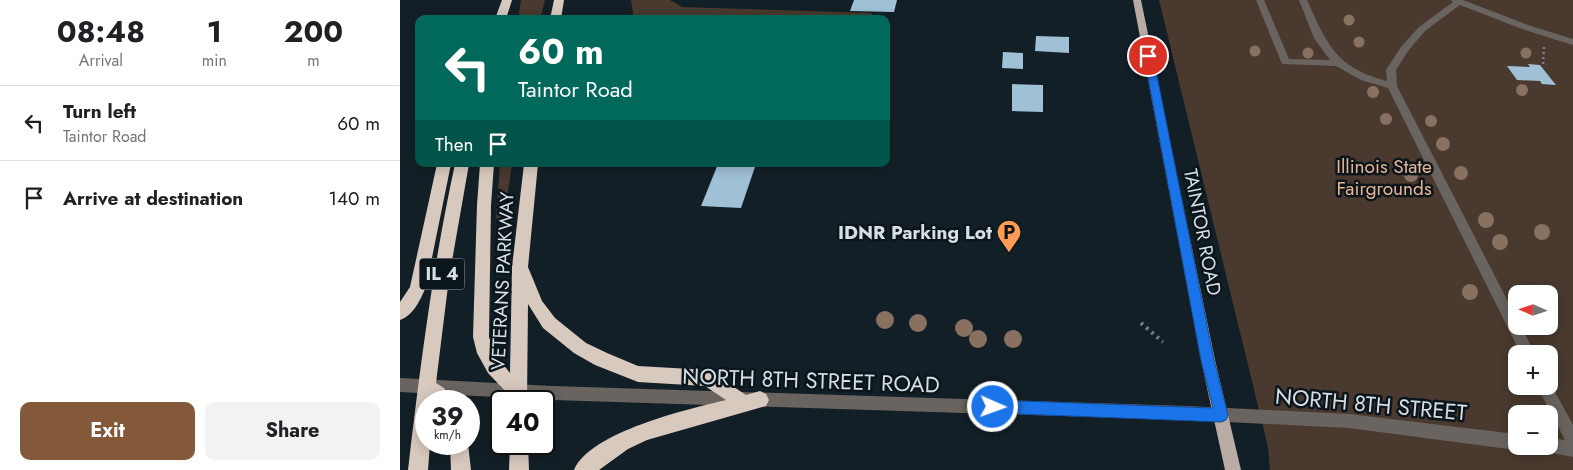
<!DOCTYPE html>
<html lang="en">
<head>
<meta charset="utf-8">
<style>
  body { margin:0; font-family:Jost,sans-serif; background:#f2f2f2; color:#202124; height:100vh; display:flex; flex-direction:column; font-size:19px; white-space:nowrap }
  * { box-sizing:border-box; margin:0 }
  p { font-size:16px; color:#757577 }
  .icon { flex:none; width:28px; height:28px; fill:none; stroke:currentColor; stroke-width:2; stroke-linecap:round; stroke-linejoin:round }
  .map { position:relative; flex:1; overflow:hidden }
  .panel { display:flex; flex-direction:column; background:#fff; width:400px }
  .panel>* { flex:none }
  .top-card { position:absolute; left:15px; top:15px; width:475px; height:152px; border-radius:10px; box-shadow:0 2px 12px #0003; background:#00695c; color:#fff; overflow:hidden }
  .needle { width:32px; rotate:273deg }
  .tools { position:absolute; left:1108px; top:285px; display:grid; gap:10px }
  .tools a { display:grid; place-items:center; width:50px; height:50px; border-radius:10px; background:#fff; box-shadow:0 2px 12px #0003; font-size:25px }
  .speed { position:absolute; left:15px; top:390px; display:flex; gap:10px; font-size:25px; font-weight:700; text-align:center }
  .speed>* { display:grid; place-content:center; width:65px; height:65px; border-radius:50%; background:#fff; box-shadow:0 2px 12px #0003; line-height:1 }
  .speed small { font-size:12px; font-weight:400 }
  .speed .limit { border:2px solid #111; border-radius:8px; background:#fff; color:#111 }
  .pin { position:absolute; display:grid; place-items:center; width:42px; height:42px; color:#fff; margin:-21px; border:2px solid #fff; border-radius:50%; box-shadow:0 1px 5px #0007 }
  .me { position:absolute; width:55px; margin:-28px; rotate:92deg; stroke-linejoin:round; filter:drop-shadow(0 0 4px #0008) }
  .turn { display:flex; align-items:center; gap:18px; height:105px; padding:0 20px; font-size:22px }
  .turn .icon { width:65px; height:65px; stroke-width:2.5 }
  .turn b { display:block; font-size:35px; line-height:42px }
  .then { display:flex; align-items:center; height:48px; padding:0 20px; background:#0003; gap:10px; font-size:19px }
  .eta { display:flex; justify-content:space-evenly; align-items:center; height:85px; text-align:center }
  .eta b { font-size:30px; font-weight:700; line-height:35px }
  .primary-button { display:flex; gap:10px; margin-top:auto; padding:10px 20px }
  .primary-button a { flex:1; height:58px; border-radius:10px; background:#83593a; color:#fff; font-size:20px; font-weight:700; line-height:58px; text-align:center }
  .primary-button a+a { background:#f2f2f2; color:#202124 }
  ul { padding:0; list-style:none }
  li { display:flex; align-items:center; gap:15px; height:75px; padding:0 20px; border-top:1px solid #e0e0e0 }
  li div { flex:1 }
  li b { display:block; font-size:19px }
  li em { font-style:normal }
  main { display:flex; flex:1; min-height:0 }
  .map>svg:first-child { display:block }
  .green { fill:#49392e; fill-rule:evenodd }
  .building { fill:#a0c0d6 }
  .lines { fill:none; stroke-linecap:round; stroke-linejoin:round }
  .path-far1 { stroke:#788188; stroke-width:2.5; stroke-dasharray:2 3; stroke-linecap:butt }
  .path { stroke:#788188; stroke-width:4; stroke-dasharray:2.5 4.5; stroke-linecap:butt }
  .minor { fill:#6a6460; fill-rule:evenodd }
  .major { fill:#b8aca4; fill-rule:evenodd }
  .highway { fill:#d8c9bf; fill-rule:evenodd }
  .tree { fill:#887161 }
  .route { fill:#1a73e8; stroke:#114b97 }
  .labels { text-anchor:middle; stroke-width:5; stroke-linejoin:round; paint-order:stroke }
  .shield { fill:#0a151c; stroke:#9aa2a8; stroke-width:1 }
  .shield-label { font-size:18px; font-weight:bold; fill:#d7dee4 }
  .park-label { font-size:19px; fill:#e8b491; stroke:#0a151c }
  .poi-label { font-size:19px; font-weight:bold; fill:#d7dee4; stroke:#0a151c; text-anchor:end }
  .street-label { font-size:19px; fill:#d7dee4; stroke:#0a151c }
  .near-street-label { font-size:22px; fill:#d7dee4; stroke:#0a151c }
</style>
</head>
<body>
<main>
<section class="panel">
<div class="eta">
<div><b>08:48</b><p>Arrival</p></div>
<div><b>1</b><p>min</p></div>
<div><b>200</b><p>m</p></div>
</div>
<ul>
<li><svg class="icon" aria-label="left" viewBox="0 0 24 24"><path d="M17 20v-9H6M10 6l-5 5 5 5"/></svg><div><b>Turn left</b><p>Taintor Road</p></div><em>60 m</em></li>
<li><svg class="icon" aria-label="arrive" viewBox="0 0 24 24"><path d="M6 21V4h12l-3 4 3 4H6"/></svg><div><b>Arrive at destination</b></div><em>140 m</em></li>
</ul>
<div class="primary-button"><a>Exit</a><a>Share</a></div>
</section>
<div class="map">
<svg width="1173" height="470" viewBox="0 0 1173 470">
  <rect width="100%" height="100%" fill="#131f26"/>
  <g class="green">
    <path d="M121,0H145L140,19H118Z"/>
    <path d="M231,0H270L282,7L471,13L476,19H234Z"/>
    <path d="M759,0H1173V470H870L868,447ZM1116,294H1149V326H1116ZM1116,354H1149V386H1116ZM1116,414H1149V446H1116Z"/>
    <path d="M100,164H112L104,219L96,221Z"/>
  </g>
  <g class="building">
    <path d="M454,0H497L494,12L450,11Z"/>
    <path d="M636,36L669,37V53L635,51Z"/>
    <path d="M603,52L623,53V69L602,68Z"/>
    <path d="M1128,64L1140,65L1156,85L1142,84L1140,81L1117,80L1107,66L1130,67Z"/>
    <path d="M612,84L643,85V112L612,111Z"/>
    <path d="M318,164H356L341,208L301,206Z"/>
  </g>
  <g class="lines">
    <path class="path-far1" d="M1143,64L1144,47"/>
    <path class="path" d="M741,323L763,342"/>
    <g class="minor">
      <path d="M856,0H864L889,59L930,60L914,38L899,0H907C926,43 937,69 987,81L986,70L1001,47L1019,27L1053,2L1051,0H1063L1128,25L1173,39V45L1122,29L1060,5L1025,31L1008,51L996,70L997,86L1116,317V326H1121L1135,354H1121L988,88L961,80L936,66L882,64Z"/>
      <path d="M0,378L153,386L788,406L949,414L1116,434V446H1122L1116,450L949,428L788,420L153,400L0,392Z"/>
      <path d="M1149,381L1173,425V457L1142,451L1140,446H1149V438L1165,440L1137,386H1149Z"/>
    </g>
    <path class="major" d="M733,0H741L815,360L841,470H825L801,360Z"/>
    <g class="highway">
      <path d="M102,0H112L106,19H95Z"/>
      <path d="M154,0H164L161,19H150Z"/>
      <path d="M37,164H51L26,287C20,300 14,315 0,320V302L10,287Z"/>
      <path d="M55,164H69L49,278L36,383L44,388L53,401H26V444H30L28,470H8C20,367 33,265 55,164Z"/>
      <path d="M80,164H94L91,205L89,337L96,355L110,373L112,267L124,164H138L128,267L142,301L155,318L186,343L207,353L238,366L308,370L346,395L360,391L366,394L369,400L366,406L247,440L228,449L199,470H174C190,432 288,409 326,400L305,386L238,382L195,365L174,353L143,328L128,304L127,401H109V395L88,373L77,353L73,337L77,205Z"/>
      <path d="M50,444H68L71,470H51Z"/>
      <path d="M110,444H128L129,470H109Z"/>
    </g>
  </g>
  <g class="tree">
    <circle cx="949" cy="20" r="5.5"/>
    <circle cx="959" cy="42" r="5.5"/>
    <circle cx="855" cy="51" r="5.5"/>
    <circle cx="908" cy="53" r="5.5"/>
    <circle cx="1126" cy="53" r="5.5"/>
    <circle cx="1122" cy="90" r="6"/>
    <circle cx="973" cy="92" r="6"/>
    <circle cx="986" cy="119" r="6"/>
    <circle cx="1031" cy="121" r="6"/>
    <circle cx="1043" cy="144" r="7"/>
    <circle cx="1061" cy="173" r="7"/>
    <circle cx="1011" cy="175" r="7"/>
    <circle cx="1086" cy="220" r="8"/>
    <circle cx="1142" cy="232" r="8"/>
    <circle cx="1100" cy="242" r="8"/>
    <circle cx="1070" cy="292" r="8"/>
    <circle cx="485" cy="320" r="9"/>
    <circle cx="518" cy="323" r="9"/>
    <circle cx="564" cy="328" r="9"/>
    <circle cx="578" cy="339" r="9"/>
    <circle cx="613" cy="339" r="9"/>
  </g>
  <path class="route" d="M748,53L753,56L814,360L828,415L826,420L821,422L593,413L588,412L586,407L588,402L593,400L813,408L801,360L744,56Z"/>
  <defs>
    <symbol id="parking-pin" viewBox="-11 -11 22 30"><path d="M0 17L-7.5 6A9.5 9.5 0 1 1 7.5 6Z" fill="#fd9d55" stroke="#0a151c"/><path d="M-3.5-5.5H1a3.5 3.5 0 0 1 0 7H-1V5.5H-3.5ZM-1-3.4V-.6H.8a1.4 1.4 0 0 0 0-2.8Z" fill="#111"/></symbol>
  </defs>
  <g fill-rule="evenodd">
    <use href="#parking-pin" x="595" y="218" width="28" height="38"/>
  </g>
  <g class="labels">
    <rect class="shield" x="19.5" y="258.5" width="45" height="31" rx="4"/>
    <g class="shield-label">
      <text x="42" y="280">IL 4</text>
    </g>
    <g class="park-label">
      <text x="984" y="173">Illinois State<tspan x="984" dy="22">Fairgrounds</tspan></text>
    </g>
    <g class="poi-label">
      <text x="592" y="239">IDNR Parking Lot</text>
    </g>
    <g class="street-label">
      <text transform="translate(803 232) rotate(79)" y="7">TAINTOR ROAD</text>
      <text transform="translate(102 281) rotate(-87)" y="7">VETERANS PARKWAY</text>
    </g>
    <g class="near-street-label">
      <text transform="translate(411 380) rotate(2)" y="8">NORTH 8TH STREET ROAD</text>
      <text transform="translate(971 404) rotate(5)" y="8">NORTH 8TH STREET</text>
    </g>
  </g>
</svg>
<div class="tools">
<a><svg class="needle" viewBox="-14 -14 28 28"><path d="M0-13l5 13h-10z" fill="#e53935"/><path d="M0 13l5-13h-10z" fill="#757577"/></svg></a>
<a>+</a>
<a>−</a>
</div>
<div class="speed"><div>39<small>km/h</small></div><div class="limit">40</div></div>
<div class="pin" style="left:748px;top:56px;background:#d93025"><svg class="icon" aria-label="arrive" viewBox="0 0 24 24"><path d="M6 21V4h12l-3 4 3 4H6"/></svg></div>
<svg class="me" style="left:593px;top:407px" viewBox="-20 -20 40 40"><circle r="17" fill="#1a73e8" stroke="#fff" stroke-width="3"/><path d="M0-11L8 9 0 5-8 9z" fill="#fff"/></svg>
<div class="top-card">
<div class="turn"><svg class="icon" aria-label="left" viewBox="0 0 24 24"><path d="M17 20v-9H6M10 6l-5 5 5 5"/></svg><div><b>60 m</b>Taintor Road</div></div>
<div class="then">Then<svg class="icon" aria-label="arrive" viewBox="0 0 24 24"><path d="M6 21V4h12l-3 4 3 4H6"/></svg></div>
</div>
</div>
</main>
</body>
</html>
